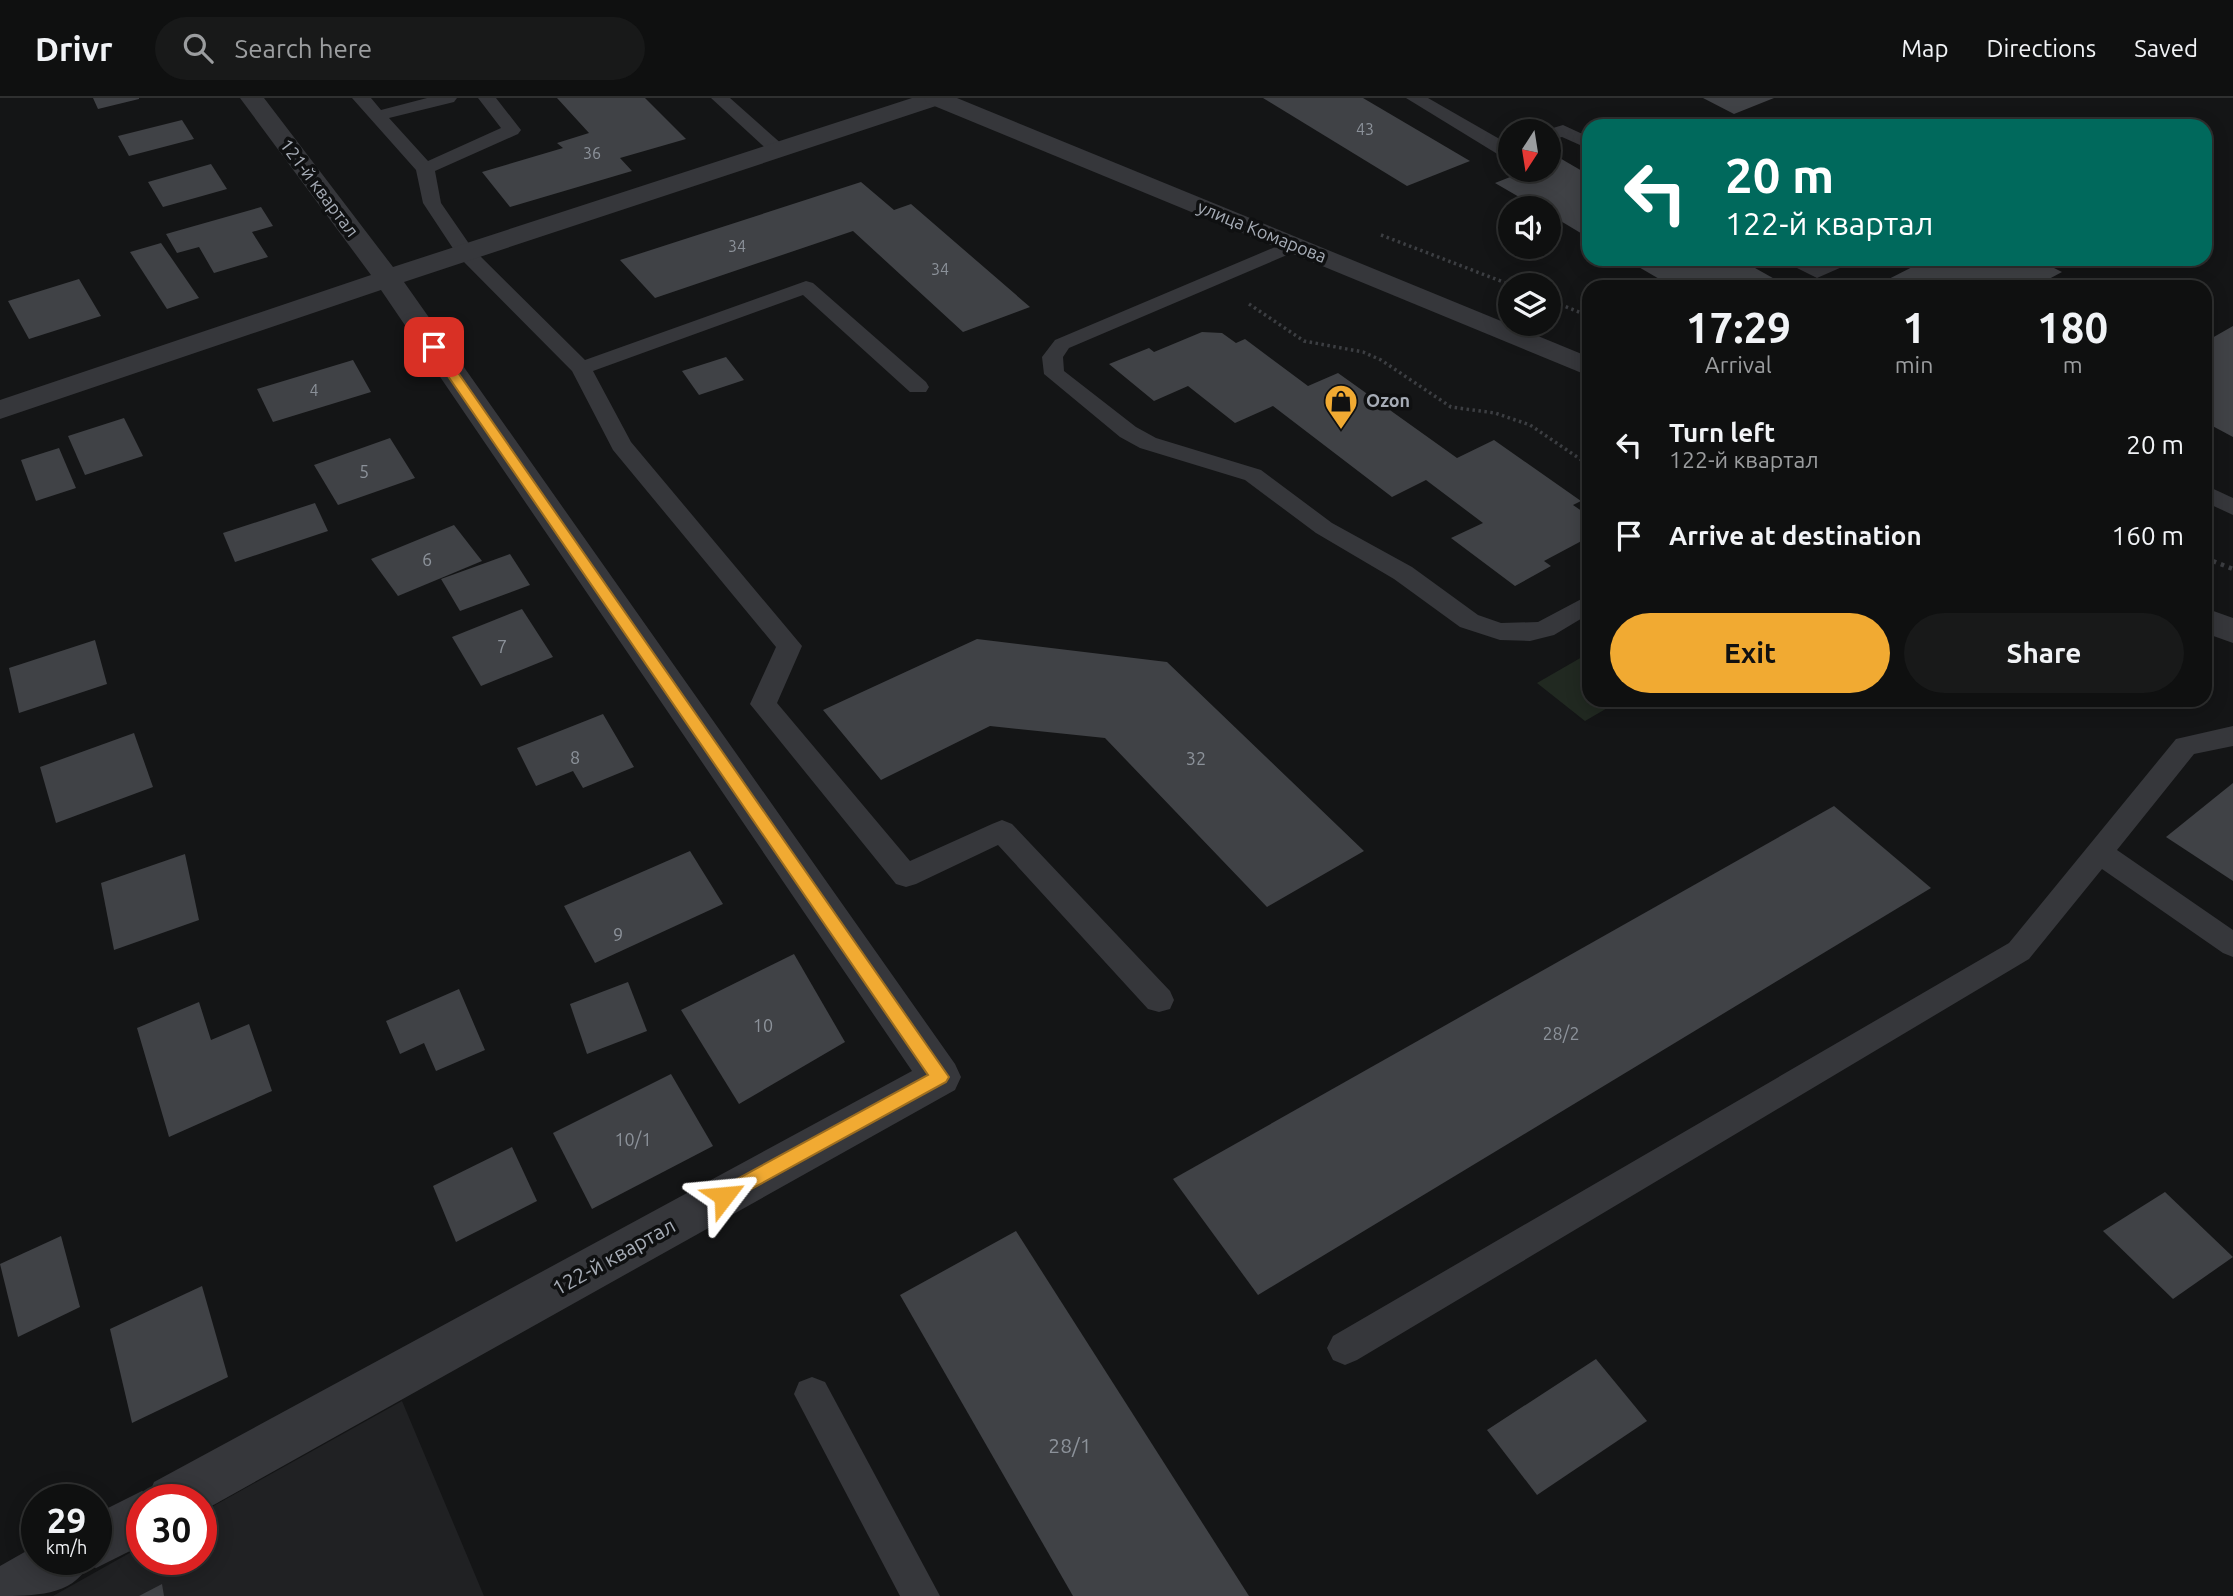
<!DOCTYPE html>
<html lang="en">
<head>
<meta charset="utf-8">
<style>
  body { margin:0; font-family:Ubuntu,sans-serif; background:#181919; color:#f1f3f6; height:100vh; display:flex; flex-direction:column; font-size:26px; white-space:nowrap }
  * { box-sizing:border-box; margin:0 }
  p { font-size:23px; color:#9b9d9f }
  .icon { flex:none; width:38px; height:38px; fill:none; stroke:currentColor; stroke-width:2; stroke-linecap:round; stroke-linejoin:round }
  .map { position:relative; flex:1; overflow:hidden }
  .side { position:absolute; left:1582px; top:182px; width:630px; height:427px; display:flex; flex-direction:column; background:#0f1010; border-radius:21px; box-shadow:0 4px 18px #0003,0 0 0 2px #2f3030 }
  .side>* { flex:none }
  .top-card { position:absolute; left:1582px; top:21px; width:630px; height:147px; border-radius:21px; box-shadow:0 4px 18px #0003,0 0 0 2px #2f3030; background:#00695c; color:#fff; overflow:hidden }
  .needle { width:46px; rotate:192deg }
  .tools { position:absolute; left:1498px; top:21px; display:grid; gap:14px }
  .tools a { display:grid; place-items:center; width:63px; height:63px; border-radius:50%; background:#0f1010; box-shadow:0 4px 18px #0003,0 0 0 2px #2f3030; font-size:35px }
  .speed { position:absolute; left:21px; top:1386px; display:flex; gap:14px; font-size:35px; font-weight:700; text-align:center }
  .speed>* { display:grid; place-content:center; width:91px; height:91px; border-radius:50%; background:#0f1010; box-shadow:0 4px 18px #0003,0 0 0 2px #2f3030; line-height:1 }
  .speed small { font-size:18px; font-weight:400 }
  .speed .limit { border:10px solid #d22; background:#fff; color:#111 }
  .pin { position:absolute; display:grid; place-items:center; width:60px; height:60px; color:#fff; margin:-30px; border-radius:14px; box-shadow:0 4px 10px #0006 }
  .me { position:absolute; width:77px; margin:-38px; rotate:61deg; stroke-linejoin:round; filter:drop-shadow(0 0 5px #0008) }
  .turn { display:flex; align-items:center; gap:24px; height:147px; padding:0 28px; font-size:32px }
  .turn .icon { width:91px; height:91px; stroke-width:2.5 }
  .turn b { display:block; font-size:49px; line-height:60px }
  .eta { display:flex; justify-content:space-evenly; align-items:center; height:119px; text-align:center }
  .eta b { font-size:42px; font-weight:600; line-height:49px }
  .action { display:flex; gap:14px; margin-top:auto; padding:14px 28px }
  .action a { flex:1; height:80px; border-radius:42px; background:#f1aa32; color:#111; font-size:28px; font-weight:600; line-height:80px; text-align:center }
  .action a+a { background:#181919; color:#f1f3f6 }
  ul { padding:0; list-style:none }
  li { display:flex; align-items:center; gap:21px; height:91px; padding:0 28px }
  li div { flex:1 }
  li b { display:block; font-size:26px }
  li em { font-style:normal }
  header { display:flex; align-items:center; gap:42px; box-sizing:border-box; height:98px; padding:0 35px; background:#0f1010; border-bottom:2px solid #2f3030 }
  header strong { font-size:33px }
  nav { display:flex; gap:38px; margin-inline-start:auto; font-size:24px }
  .search { width:490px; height:63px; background:#181919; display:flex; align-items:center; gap:18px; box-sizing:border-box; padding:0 24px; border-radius:38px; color:#9b9d9f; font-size:26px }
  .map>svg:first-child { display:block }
  .built { fill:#202123 }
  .green { fill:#212921 }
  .building { fill:#404246 }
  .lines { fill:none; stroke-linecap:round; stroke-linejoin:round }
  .path-far1 { stroke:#3c3e42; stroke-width:3.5; stroke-dasharray:2.5 3.5; stroke-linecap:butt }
  .path { stroke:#3c3e42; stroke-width:4.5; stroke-dasharray:3.5 5; stroke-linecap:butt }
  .service { fill:#36373b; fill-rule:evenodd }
  .minor { fill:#36373b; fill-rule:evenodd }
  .tertiary { fill:#36373b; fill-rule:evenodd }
  .route { fill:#f1aa32; stroke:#9d6e20; stroke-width:2 }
  .labels { text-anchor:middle; stroke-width:7; stroke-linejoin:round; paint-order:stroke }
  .far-number-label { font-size:16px; fill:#8c929a }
  .far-street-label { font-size:18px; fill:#a6acb6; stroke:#0f1011 }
  .far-poi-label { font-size:18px; font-weight:bold; fill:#a6acb6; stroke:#0f1011; text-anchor:start }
  .number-label { font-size:18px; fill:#8c929a }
  .street-label { font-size:21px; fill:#a6acb6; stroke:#0f1011 }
  .near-number-label { font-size:21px; fill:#8c929a }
</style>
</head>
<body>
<header>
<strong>Drivr</strong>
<div class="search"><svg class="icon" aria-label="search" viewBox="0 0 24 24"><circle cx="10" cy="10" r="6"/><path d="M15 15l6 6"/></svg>Search here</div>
<nav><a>Map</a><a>Directions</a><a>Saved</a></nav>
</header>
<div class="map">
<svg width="2233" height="1498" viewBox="0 0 2233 1498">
  <rect width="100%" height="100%" fill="#141516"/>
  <path class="built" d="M402,1303L484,1498H53L142,1448V1461H201V1415Z"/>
  <path class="green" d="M1589,555V602H1621L1585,623L1537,585Z"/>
  <g class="building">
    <path d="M93,0H139V1L98,11Z"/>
    <path d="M557,0H645L686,41L620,60L632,73L510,109L482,74L563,50L557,45L589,35Z"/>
    <path d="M1263,0H1363L1470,63L1407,88Z"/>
    <path d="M1703,0H1774L1734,16Z"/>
    <path d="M182,22L194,41L129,58L118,38Z"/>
    <path d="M1558,59L1589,77V140L1549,116V110H1538L1495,85L1528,72H1549V63Z"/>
    <path d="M211,66L227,91L163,109L148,84Z"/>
    <path d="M861,84L894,112L911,106L1030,209L963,234L853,133L655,200L620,162Z"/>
    <path d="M261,109L273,128L252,134L268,159L214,175L199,149L177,155L166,136Z"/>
    <path d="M161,145L199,200L167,211L130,154Z"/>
    <path d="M1625,161H1739L1789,189H1673Z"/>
    <path d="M1928,161H2036L2062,174L2034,189H1873Z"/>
    <path d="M79,181L101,218L29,241L8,203Z"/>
    <path d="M2233,228V339L2205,324V244Z"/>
    <path d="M1202,234L1222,235L1236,245L1245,241L1308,288L1338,275L1457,360L1494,342L1581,403L1573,407L1589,418V439L1544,463L1551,468L1515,488L1451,440L1483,425L1426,382L1392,399L1273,308L1235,325L1188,288L1154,303L1109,266L1149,250L1154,254Z"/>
    <path d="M726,259L744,282L699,297L682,273Z"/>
    <path d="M353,262L371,294L273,324L257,291Z"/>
    <path d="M124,320L143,358L85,377L68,338Z"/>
    <path d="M390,340L415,380L338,407L314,367Z"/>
    <path d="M59,350L76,390L36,403L21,362Z"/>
    <path d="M315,405L328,433L235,464L223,435Z"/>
    <path d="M454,427L482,463L398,498L371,461Z"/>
    <path d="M510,456L530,487L460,513L441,481Z"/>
    <path d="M522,511L553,559L481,588L452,539Z"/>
    <path d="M977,541L1167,564L1364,753L1267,809L1105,640L990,628L881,682L823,612Z"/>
    <path d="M95,542L107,586L19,615L9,570Z"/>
    <path d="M603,616L634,669L583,690L573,673L536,688L517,650Z"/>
    <path d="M134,635L153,689L56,725L40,669Z"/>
    <path d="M2233,685V783L2166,739Z"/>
    <path d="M1834,708L1931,790L1258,1197L1173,1081Z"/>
    <path d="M690,753L723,806L595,865L564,808Z"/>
    <path d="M185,756L199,822L114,852L101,785Z"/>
    <path d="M794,856L845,944L739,1006L681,912Z"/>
    <path d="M628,884L647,933L587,956L570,906Z"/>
    <path d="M459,891L485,952L436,973L424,945L400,956L386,923Z"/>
    <path d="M199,904L211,942L249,926L272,993L169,1039L137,930Z"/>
    <path d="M671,976L713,1048L592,1111L553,1035Z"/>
    <path d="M512,1049L537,1103L456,1144L433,1088Z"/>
    <path d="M2165,1094L2233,1159L2173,1201L2103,1133Z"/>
    <path d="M1016,1133L1249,1498H1073L900,1197Z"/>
    <path d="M61,1138L80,1209L18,1239L0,1166Z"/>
    <path d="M202,1188L228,1279L132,1325L110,1231Z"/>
    <path d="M1596,1261L1647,1323L1537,1397L1487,1332Z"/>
    <path d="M162,1486L164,1498H139Z"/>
  </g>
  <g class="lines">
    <g class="path-far1">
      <path d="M1381,137L1511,187"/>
      <path d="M1549,202L1589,218"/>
      <path d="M1249,206L1304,243L1363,254L1381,262L1451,309L1495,315L1530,327L1589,367"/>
    </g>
    <path class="path" d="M2205,460L2233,471"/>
    <g class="service">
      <path d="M352,0H371L381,12L427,0H457L454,4L389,20L428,63L501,30L478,0H496L521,32L518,36L435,73L441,105L472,150L585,262L806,183L813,185L926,284L929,289L926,294H910L803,197L593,273L631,344L802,548L777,605L910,763L992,726L1002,722L1012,726L1170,893L1174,902L1170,911L1159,914L1148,911L998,747L916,786L906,789L896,786L750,606L776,549L613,352L572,273L458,158L423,105L416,72Z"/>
      <path d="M711,0H730L784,48L787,52L784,56H772Z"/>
      <path d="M1406,0H1428L1510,47V57H1499Z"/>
      <path d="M1563,27L1589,39V51L1562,39L1549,42V33H1543Z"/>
      <path d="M1294,141L1304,147L1301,151L1069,250L1063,259L1064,273L1136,329L1156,340L1261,372L1332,425L1412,469L1478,517L1501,525L1538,524L1589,497V516L1554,537L1530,543L1500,542L1460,529L1394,481L1316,435L1245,382L1140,350L1120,339L1044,276L1042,259L1055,242Z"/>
      <path d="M1784,161H1808L1818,166L1828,161H1854L1851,165L1817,180L1787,165Z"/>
      <path d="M2205,387L2233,400V417L2205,404Z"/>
      <path d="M2233,628V648L2194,656L2117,752L2233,832V859L2223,855L2102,771L2029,861L1357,1262L1345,1267L1333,1262L1327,1250L1333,1238L2009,845L2176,641Z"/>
      <path d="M812,1279L825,1284L940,1498H900L794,1296L799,1284Z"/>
    </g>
    <path class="minor" d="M240,0H264L393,169L912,0H948L945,5L404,184L955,966L961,979L955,992L201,1414V1402H142V1447L96,1470L88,1467C73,1498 32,1498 0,1498V1468L37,1447V1461H96V1416L142,1393L149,1396L154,1384L912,973L381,192L0,321V302L371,177Z"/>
    <g class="tertiary">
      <path d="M924,0H957L1589,259V278L927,5Z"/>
      <path d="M2205,510L2233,520V545L2205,535Z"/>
    </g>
  </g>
  <path class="route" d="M430,246H438L949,979L946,984L724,1106L717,1104L714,1098L717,1092L928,977L428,249Z"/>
  <defs>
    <symbol id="shop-pin" viewBox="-11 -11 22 30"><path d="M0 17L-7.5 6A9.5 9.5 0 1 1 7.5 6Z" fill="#f1aa32" stroke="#0f1011"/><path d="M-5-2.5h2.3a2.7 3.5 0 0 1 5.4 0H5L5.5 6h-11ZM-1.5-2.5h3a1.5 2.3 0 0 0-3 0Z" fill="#111"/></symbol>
  </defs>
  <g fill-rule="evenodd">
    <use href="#shop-pin" x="1322" y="284" width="38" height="52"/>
  </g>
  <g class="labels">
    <g class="far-number-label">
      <text x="1365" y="37">43</text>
      <text x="592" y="61">36</text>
      <text x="737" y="154">34</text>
      <text x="940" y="177">34</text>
      <text x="314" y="298">4</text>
    </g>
    <g class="far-street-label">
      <text transform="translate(319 90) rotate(53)" y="6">121-й квартал</text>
      <text transform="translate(1262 134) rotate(22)" y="6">улица Комарова</text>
    </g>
    <g class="far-poi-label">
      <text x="1366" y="309">Ozon</text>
    </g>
    <g class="number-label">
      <text x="364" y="380">5</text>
      <text x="427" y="468">6</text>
      <text x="502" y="555">7</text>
      <text x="575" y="666">8</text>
      <text x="1196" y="667">32</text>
      <text x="618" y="843">9</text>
      <text x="763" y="934">10</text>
      <text x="1561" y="942">28/2</text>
      <text x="633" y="1048">10/1</text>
    </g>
    <g class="street-label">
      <text transform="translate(614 1159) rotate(-29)" y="7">122-й квартал</text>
    </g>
    <g class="near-number-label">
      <text x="1070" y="1355">28/1</text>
    </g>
  </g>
</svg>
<div class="tools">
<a><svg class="needle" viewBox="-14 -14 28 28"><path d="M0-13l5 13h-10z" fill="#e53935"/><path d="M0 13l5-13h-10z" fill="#9b9d9f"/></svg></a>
<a><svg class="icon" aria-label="sound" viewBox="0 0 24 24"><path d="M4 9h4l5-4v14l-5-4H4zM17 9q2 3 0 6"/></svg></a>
<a><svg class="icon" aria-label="layers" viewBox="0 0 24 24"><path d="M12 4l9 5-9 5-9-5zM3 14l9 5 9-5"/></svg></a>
</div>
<div class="speed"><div>29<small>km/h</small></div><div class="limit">30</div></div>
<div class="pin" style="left:434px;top:249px;background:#d93025"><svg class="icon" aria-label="arrive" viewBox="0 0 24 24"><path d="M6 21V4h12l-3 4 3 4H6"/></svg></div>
<svg class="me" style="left:724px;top:1098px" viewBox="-20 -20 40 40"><path d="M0-17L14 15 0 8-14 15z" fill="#f1aa32" stroke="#fff" stroke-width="4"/></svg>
<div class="top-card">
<div class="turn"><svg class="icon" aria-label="left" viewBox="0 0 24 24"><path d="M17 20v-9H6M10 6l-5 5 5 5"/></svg><div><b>20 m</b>122-й квартал</div></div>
</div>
<section class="side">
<div class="eta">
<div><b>17:29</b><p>Arrival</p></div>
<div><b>1</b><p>min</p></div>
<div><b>180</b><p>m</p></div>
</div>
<ul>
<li><svg class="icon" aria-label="left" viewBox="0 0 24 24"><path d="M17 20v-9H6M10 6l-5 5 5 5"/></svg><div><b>Turn left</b><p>122-й квартал</p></div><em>20 m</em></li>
<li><svg class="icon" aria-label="arrive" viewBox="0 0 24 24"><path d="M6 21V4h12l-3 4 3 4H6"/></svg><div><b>Arrive at destination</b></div><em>160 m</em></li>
</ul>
<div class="action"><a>Exit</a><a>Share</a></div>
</section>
</div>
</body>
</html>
